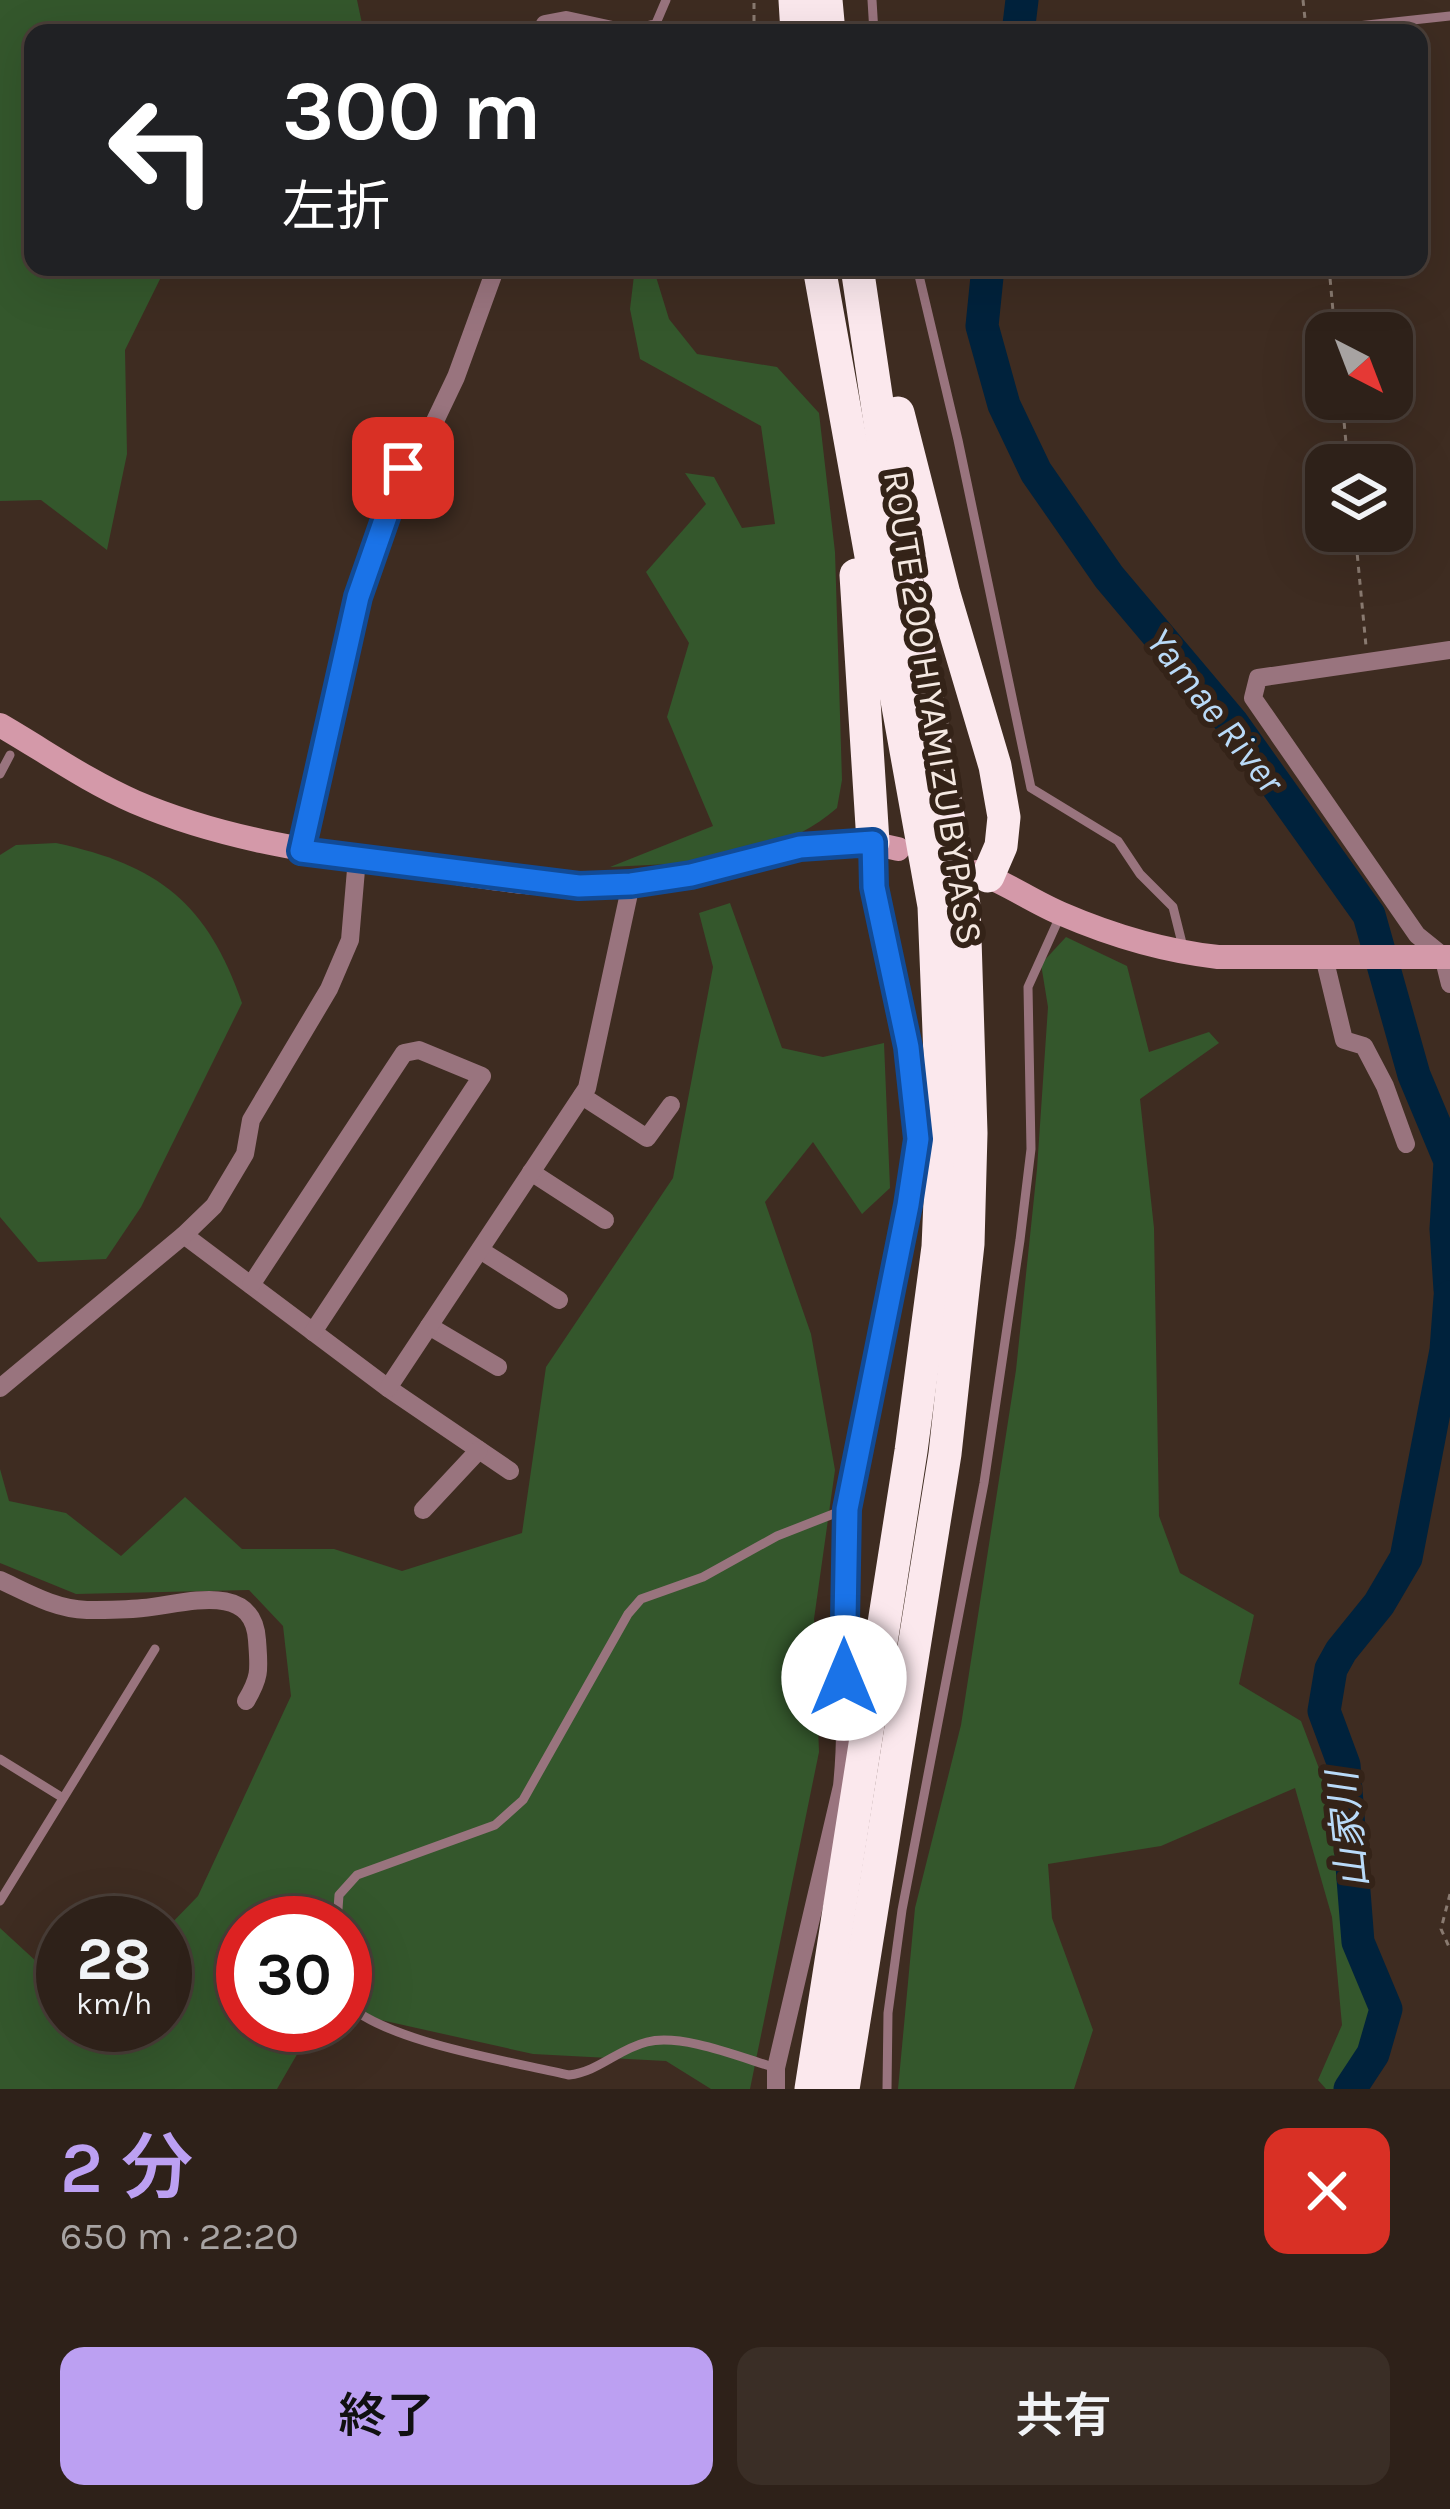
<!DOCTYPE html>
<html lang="ja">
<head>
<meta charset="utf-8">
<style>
  body { margin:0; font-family:Karla,"Noto Sans JP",sans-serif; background:#3a2e26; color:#f1f3f6; height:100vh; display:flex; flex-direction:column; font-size:45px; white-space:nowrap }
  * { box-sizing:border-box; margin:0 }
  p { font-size:39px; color:#a7a3a2 }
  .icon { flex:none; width:66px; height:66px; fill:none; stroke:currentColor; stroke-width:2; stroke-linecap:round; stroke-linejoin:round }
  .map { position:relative; height:2089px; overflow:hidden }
  .drawer { display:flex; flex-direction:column; background:#2e2119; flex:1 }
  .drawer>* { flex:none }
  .guide { position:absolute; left:24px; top:24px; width:1404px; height:252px; border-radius:24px; box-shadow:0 12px 48px #0002,0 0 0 3px #493e38; background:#202124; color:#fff; overflow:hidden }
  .needle { width:78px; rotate:138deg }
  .tools { position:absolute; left:1305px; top:312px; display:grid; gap:24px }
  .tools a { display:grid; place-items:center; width:108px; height:108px; border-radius:24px; background:#2e2119; box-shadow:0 12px 48px #0002,0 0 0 3px #493e38; font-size:60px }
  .speed { position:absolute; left:36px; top:1896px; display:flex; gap:24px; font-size:60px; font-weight:700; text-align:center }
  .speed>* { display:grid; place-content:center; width:156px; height:156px; border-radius:50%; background:#2e2119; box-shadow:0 12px 48px #0002,0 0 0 3px #493e38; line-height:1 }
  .speed small { font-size:30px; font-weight:400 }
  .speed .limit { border:18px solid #d22; background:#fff; color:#111 }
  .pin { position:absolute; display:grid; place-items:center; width:102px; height:102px; color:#fff; margin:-51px; border-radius:24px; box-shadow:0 6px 18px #0006 }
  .me { position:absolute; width:132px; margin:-66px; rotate:0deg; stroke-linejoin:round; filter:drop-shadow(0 0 9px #0008) }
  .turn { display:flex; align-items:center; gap:42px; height:252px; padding:0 60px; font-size:54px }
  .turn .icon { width:156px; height:156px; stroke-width:2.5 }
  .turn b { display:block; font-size:84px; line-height:102px }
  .round { display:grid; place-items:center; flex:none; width:126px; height:126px; border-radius:24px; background:#3a2e26 }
  .summary { display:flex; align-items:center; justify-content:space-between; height:204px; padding:0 60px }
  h1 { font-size:72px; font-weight:600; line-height:90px; color:#bca0f2 }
  .button { display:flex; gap:24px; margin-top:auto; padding:24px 60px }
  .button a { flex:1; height:138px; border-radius:24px; background:#bca0f2; color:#111; font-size:48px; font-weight:600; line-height:138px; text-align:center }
  .button a+a { background:#3a2e26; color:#f1f3f6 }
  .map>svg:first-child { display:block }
  .green { fill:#34572c }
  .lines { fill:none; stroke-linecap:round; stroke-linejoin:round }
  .river { stroke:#00223c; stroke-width:33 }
  .path { stroke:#897a70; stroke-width:3; stroke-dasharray:6 6; stroke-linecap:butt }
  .lane { stroke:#99747e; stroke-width:9 }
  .street { stroke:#99747e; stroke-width:18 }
  .secondary { stroke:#d499a9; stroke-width:24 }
  .highway { stroke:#fbe8ed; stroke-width:33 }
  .route-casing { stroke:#114b97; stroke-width:30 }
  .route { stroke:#1a73e8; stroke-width:21 }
  .labels { text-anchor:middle; stroke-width:12; stroke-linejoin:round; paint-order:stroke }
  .street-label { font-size:36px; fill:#f4e8e1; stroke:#342318 }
  .water-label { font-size:39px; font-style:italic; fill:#b9daf8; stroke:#342318 }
</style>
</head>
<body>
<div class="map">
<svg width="1450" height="2089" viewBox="0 0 1450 2089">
  <rect width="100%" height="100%" fill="#3e2c21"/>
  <g class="green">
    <path d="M0,0H357L364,33H33V267H166L125,350L127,454L107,550L41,500L0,501Z"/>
    <path d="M635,267H653L669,319L697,354L777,367L819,413L835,552L842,780L837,808C774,863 689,863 610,867L713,826L667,717L689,643L646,572L706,504L685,473L714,477L742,528L775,524L761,426L640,359L630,309Z"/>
    <path d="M56,843C159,865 207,903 242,1003L141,1207L106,1259L38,1262L0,1217V855L16,845Z"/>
    <path d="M730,903L782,1048L823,1057L884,1043L890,1188L862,1214L813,1142L765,1202L811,1334L835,1470L814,1619L819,1752L750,2089H711L666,2061L533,2054L345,2012V1923H243V2025H314L277,2089H0V1928L63,1986V2025H165V1930L198,1896L291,1696L283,1626L249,1590L76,1594L0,1563V1469L9,1501L66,1513L121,1556L185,1497L242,1549H334L402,1571L522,1533L546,1367L673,1178L713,967L699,913Z"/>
    <path d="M1066,937L1127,966L1149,1052L1209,1032L1219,1043L1140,1099L1154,1228L1159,1516L1180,1573L1254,1615L1239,1684L1301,1721L1320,1771L1346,1884L1354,1955L1377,2009L1363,2052L1335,2089H1326L1318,2080L1342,2025L1332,1917L1295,1788L1161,1846L1048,1864L1052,1918L1093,2030L1074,2089H898L915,1908L961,1725L1016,1370L1037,1169L1048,1007L1041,964Z"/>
  </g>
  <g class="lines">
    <g class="river">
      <path d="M1018,33L1022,0"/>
      <path d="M988,267L982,326L1004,405L1036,472L1109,577L1233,724L1369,915L1414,1075L1450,1161L1446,1229L1450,1290"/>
      <path d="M1350,2089L1373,2054L1386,2009L1358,1942L1344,1765L1324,1711L1331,1669L1341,1651L1379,1604L1406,1558L1446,1350L1450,1297"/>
    </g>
    <g class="path">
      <path d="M1303,0L1305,19"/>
      <path d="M754,33V0"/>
      <path d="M1329,267L1335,333"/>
      <path d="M1342,399L1348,465"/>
      <path d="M1355,531L1366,646"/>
      <path d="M1450,1894L1441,1929L1450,1949"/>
    </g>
    <g class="lane">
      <path d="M872,0L874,33"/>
      <path d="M654,28L666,0"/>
      <path d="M1293,33L1450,16"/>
      <path d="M917,267L958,440L1031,788L1118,841L1140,874L1173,907L1183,947"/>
      <path d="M0,774L10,755"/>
      <path d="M0,1759L63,1798"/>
      <path d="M0,1901L155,1649"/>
      <path d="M337,1923L339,1895L357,1875L495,1825L523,1800L628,1614L641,1599L703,1577L777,1536L846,1509"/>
      <path d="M345,2002C385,2042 510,2061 569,2075C598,2072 618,2049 647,2042C682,2033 742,2058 776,2068"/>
      <path d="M887,2089L888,2013L902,1910L984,1483L1020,1240L1031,1149L1028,987L1061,914"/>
    </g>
    <g class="street">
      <path d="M541,33L545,24L566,20L626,33"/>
      <path d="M638,33L653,29"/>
      <path d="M1450,650L1258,678L1253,698L1417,935L1443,956L1450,984"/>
      <path d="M301,851L358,597L403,468L435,421L456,377L496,267"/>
      <path d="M1324,957L1344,1040L1364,1046L1385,1086L1406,1144"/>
      <path d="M582,1096L647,1138L671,1105"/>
      <path d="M531,1172L605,1220"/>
      <path d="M184,1235L388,1388L510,1471"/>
      <path d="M480,1250L559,1300"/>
      <path d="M251,1285L404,1053L419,1050L482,1076L313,1332"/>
      <path d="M429,1326L498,1367"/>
      <path d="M0,1388L184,1235L214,1206L245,1154L251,1120L329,989L350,940L357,858"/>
      <path d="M388,1388L587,1088L631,884"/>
      <path d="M423,1510L479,1450"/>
      <path d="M0,1580C28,1593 55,1609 87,1610C105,1610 124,1610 143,1608C181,1605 253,1579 257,1640C259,1669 261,1676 246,1701"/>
      <path d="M776,2089V2068L842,1786C852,1693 834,1597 848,1505C861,1421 882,1338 899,1255C906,1218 918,1177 918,1138C919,1038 875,942 873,842"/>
    </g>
    <g class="secondary">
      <path d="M0,725C45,751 87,781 135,802C224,840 316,852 410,866C482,877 556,890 629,884C718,877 809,825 898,849"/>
      <path d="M977,872C1007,883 1033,902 1062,914C1113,936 1164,951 1218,957H1450"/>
    </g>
    <g class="highway">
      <path d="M795,0L797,33"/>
      <path d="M826,0L829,33"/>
      <path d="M898,413L944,594L995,766L1004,817L1001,846L988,876"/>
      <path d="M856,575L873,842"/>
      <path d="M811,2089L911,1451L938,1247L943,1132L934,906L819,267"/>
      <path d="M843,2089L945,1454L968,1244L971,1133L964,906L889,483L857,267"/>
    </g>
  </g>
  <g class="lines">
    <defs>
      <path id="route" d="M403,468L358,597L301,851L579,886L631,884L691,875L800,847L873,842L874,887L908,1047L918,1139L908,1205L847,1509L844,1678"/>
    </defs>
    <use href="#route" class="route-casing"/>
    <use href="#route" class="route"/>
  </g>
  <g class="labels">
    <g class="street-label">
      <text transform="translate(934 707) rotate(81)" y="13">ROUTE 200 HIYAMIZU BYPASS</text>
    </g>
    <g class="water-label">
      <text transform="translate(1216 710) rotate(52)" y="14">Yamae River</text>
      <text transform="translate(1347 1830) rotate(-96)" y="14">山家川</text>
    </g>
  </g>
</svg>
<div class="tools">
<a><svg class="needle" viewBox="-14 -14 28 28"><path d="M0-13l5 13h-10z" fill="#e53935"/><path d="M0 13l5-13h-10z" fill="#a7a3a2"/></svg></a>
<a><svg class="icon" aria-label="layers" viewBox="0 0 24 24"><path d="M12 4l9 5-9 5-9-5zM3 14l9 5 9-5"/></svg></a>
</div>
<div class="speed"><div>28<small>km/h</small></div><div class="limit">30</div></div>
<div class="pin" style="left:403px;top:468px;background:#d93025"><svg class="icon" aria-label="arrive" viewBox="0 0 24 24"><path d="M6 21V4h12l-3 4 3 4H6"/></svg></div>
<svg class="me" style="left:844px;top:1678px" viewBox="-20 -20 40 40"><circle r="19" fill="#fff"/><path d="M0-13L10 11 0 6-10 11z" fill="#1a73e8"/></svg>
<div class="guide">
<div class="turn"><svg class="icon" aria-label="left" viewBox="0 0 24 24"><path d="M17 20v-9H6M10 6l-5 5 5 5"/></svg><div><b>300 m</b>左折</div></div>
</div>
</div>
<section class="drawer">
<div class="summary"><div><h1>2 分</h1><p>650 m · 22:20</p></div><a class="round" style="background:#d93025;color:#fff"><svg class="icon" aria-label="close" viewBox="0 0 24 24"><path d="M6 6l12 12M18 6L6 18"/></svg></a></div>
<div class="button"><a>終了</a><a>共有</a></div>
</section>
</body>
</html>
